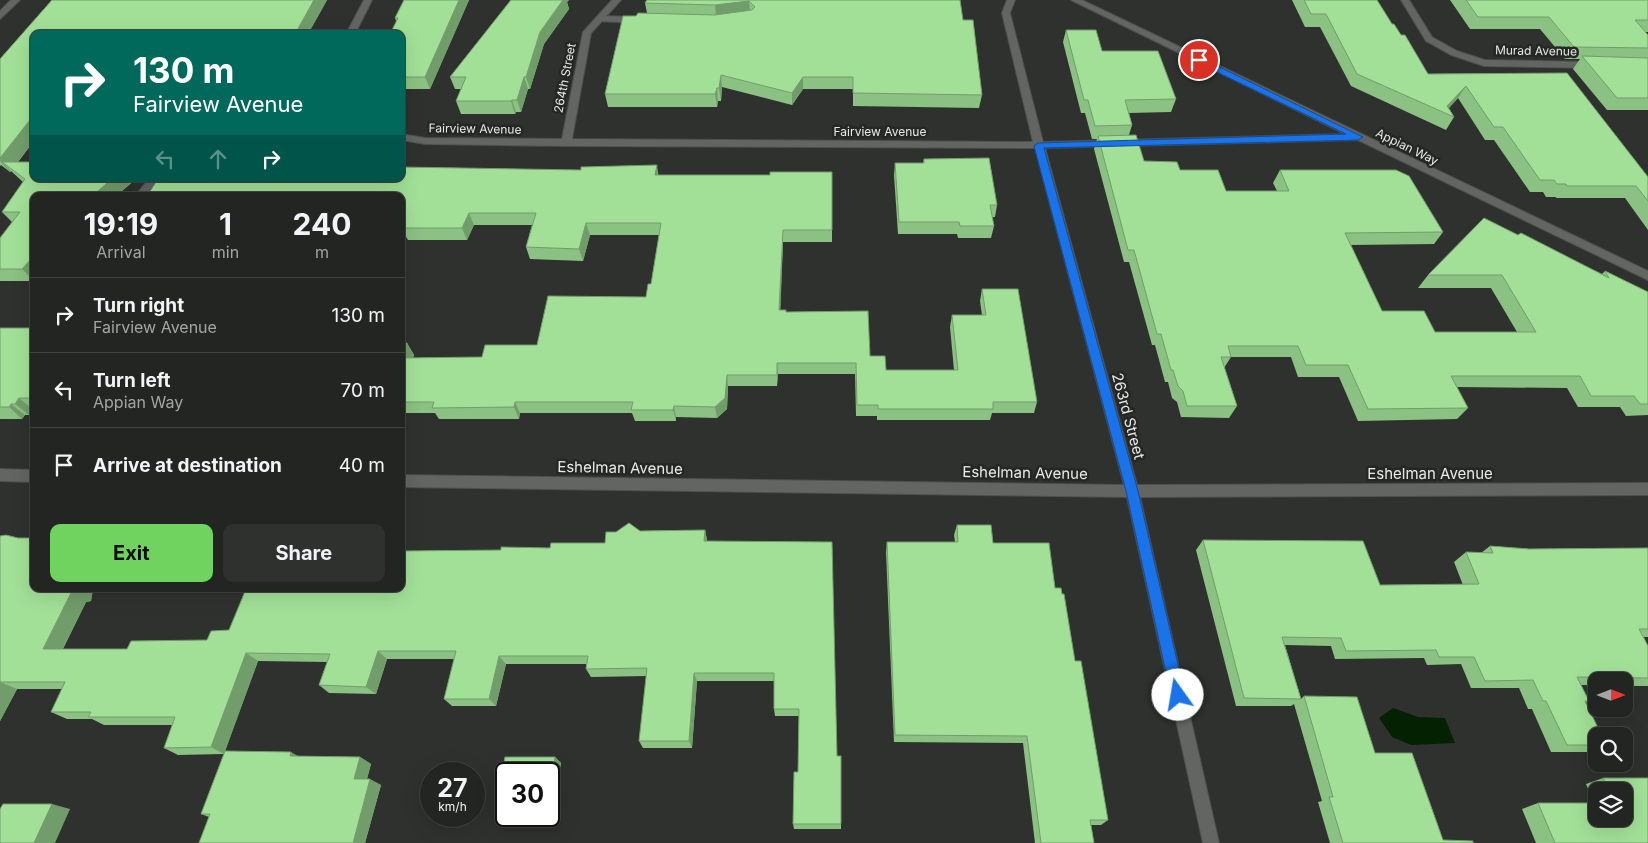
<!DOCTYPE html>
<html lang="en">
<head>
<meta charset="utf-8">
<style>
  body { margin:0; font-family:Inter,sans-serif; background:#2f312f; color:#f1f3f6; height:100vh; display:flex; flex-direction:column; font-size:19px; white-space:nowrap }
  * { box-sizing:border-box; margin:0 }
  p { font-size:16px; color:#a3a5a5 }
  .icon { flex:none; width:28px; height:28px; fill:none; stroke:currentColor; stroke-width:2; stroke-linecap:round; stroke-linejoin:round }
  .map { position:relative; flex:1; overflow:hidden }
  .drawer { position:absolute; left:30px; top:192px; width:375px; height:400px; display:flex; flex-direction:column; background:#232522; border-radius:10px; box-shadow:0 5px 20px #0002,0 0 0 1px #404240 }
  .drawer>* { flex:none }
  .hud { position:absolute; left:30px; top:30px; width:375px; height:152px; border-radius:10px; box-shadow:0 5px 20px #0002,0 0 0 1px #404240; background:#00695c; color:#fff; overflow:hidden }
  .needle { width:32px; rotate:90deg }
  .controls { position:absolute; left:1588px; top:672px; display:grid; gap:10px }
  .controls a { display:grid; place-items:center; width:45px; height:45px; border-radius:10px; background:#232522; box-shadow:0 5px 20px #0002,0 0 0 1px #404240; font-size:25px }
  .speed { position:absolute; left:420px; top:762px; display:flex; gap:10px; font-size:25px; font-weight:700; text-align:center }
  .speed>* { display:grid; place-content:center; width:65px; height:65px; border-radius:50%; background:#232522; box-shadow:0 5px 20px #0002,0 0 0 1px #404240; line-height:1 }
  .speed small { font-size:12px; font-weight:400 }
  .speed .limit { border:2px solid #111; border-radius:8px; background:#fff; color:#111 }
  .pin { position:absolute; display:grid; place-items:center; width:42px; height:42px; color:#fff; margin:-21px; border:2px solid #fff; border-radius:50%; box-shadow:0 1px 5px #0007 }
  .me { position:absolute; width:55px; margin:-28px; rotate:347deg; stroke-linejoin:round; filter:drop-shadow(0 0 4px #0008) }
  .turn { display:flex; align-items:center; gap:18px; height:105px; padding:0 20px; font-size:22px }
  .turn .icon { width:65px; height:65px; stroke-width:2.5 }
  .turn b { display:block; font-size:35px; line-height:42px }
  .lanes { display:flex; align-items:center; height:48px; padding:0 20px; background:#0003; justify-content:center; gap:25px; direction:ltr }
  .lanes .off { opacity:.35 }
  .eta { display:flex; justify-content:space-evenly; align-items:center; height:85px; text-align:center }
  .eta b { font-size:30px; font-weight:700; line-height:35px }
  .cta { display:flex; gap:10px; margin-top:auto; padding:10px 20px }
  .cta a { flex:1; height:58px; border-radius:10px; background:#70d35f; color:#111; font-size:20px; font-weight:700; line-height:58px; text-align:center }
  .cta a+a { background:#2f312f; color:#f1f3f6 }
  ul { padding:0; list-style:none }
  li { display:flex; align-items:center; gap:15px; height:75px; padding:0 20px; border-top:1px solid #404240 }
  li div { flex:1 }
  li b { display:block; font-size:19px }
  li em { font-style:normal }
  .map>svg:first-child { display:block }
  .water { fill:#042201 }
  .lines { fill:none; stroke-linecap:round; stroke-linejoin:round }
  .lane-casing { stroke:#4d4f4d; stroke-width:2 }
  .street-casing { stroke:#4d4f4d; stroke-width:2 }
  .lane { fill:#636562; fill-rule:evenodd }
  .street { fill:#636562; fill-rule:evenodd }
  .wall { fill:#8bc182; fill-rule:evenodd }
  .shaded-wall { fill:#719d6a }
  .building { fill:#a2e097; stroke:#719d6a }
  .route { fill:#1a73e8; stroke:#114b97 }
  .labels { text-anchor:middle; stroke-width:5; stroke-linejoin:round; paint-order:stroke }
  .far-street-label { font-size:12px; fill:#e8e9e8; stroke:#252725 }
  .street-label { font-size:15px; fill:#e8e9e8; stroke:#252725 }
</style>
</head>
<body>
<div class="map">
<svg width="1648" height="843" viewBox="0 0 1648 843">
  <rect width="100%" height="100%" fill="#2f312e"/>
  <path class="water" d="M1393,708L1418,717L1445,718L1455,743L1411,745L1392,737L1379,718Z"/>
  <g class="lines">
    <defs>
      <g id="lane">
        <path d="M599,16L639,17L643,20L639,23L596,21L595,19Z"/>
        <path d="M149,179H159L145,196H135Z"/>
      </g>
      <g id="street">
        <path d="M11,0H20L0,19V11Z"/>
        <path d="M364,0H372L355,34H346Z"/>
        <path d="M612,0H621L591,33L572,139L1033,142L1002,13L1007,0H1015L1010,13L1043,142L1345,134L1071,0H1082L1648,271V280L1358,140L1045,148L1137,485L1648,483V495L1140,497L1219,843H1203L1127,497L401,487V475L1124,485L1035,148L566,146L425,144L401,140V134L425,138L562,139L583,32Z"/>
        <path d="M1401,0H1409L1432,37L1457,51L1485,60L1593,62L1598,65L1593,68L1484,66L1451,55L1426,41Z"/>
        <path d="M0,469L34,470V482L0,481Z"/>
      </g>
    </defs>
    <use href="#lane" class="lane-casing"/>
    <use href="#street" class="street-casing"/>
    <use href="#lane" class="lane"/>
    <use href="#street" class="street"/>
  </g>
  <g class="wall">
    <path d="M52,0H327L308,34H34V141L18,162L136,179L116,196H34V281H0V238L12,222L2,212L23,182L11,171L10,172L1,165L0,166V59Z"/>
    <path d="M404,0H469L430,89H401V34L395,18Z"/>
    <path d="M511,0H569L567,2L569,9L544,44L530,89H528L521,112H516L515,114H461L456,101L461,89H455L450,77Z"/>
    <path d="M647,0H957L982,95L979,108L853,106V89H803L792,105L722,87L721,101H718L717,107H608L605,94L636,16L647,13L645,3Z"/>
    <path d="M1292,0H1377L1392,24L1401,35L1428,74L1567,73L1648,177V230L1625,198H1557L1555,197H1546L1543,192H1530L1494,140H1485L1458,98L1449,108L1454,117L1446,130L1351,86L1320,27H1305Z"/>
    <path d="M1450,0H1648V32H1645L1648,35V110H1607L1573,69L1580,59H1565L1540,29H1470Z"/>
    <path d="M1066,30L1176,99L1171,112L1129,113L1132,125L1129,135L1144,161L1180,170L1226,191H1277L1273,183L1280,170L1443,232L1434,244L1351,245L1382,311L1435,332H1517L1491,288H1418L1428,275L1518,235L1602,274L1605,271L1648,292V415L1626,416L1620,407H1578L1567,388L1457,387L1468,408L1457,419L1358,421L1339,377H1298L1291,357H1231L1224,368L1237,406L1229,418L1181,417L1177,402L1172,398L1168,382H1165L1155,345H1152L1129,262H1124L1094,149L1097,139H1092L1085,113H1081L1063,42Z"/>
    <path d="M924,159L997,205L995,217H992L994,226L991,238H958L957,234H898L894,175L895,163H923Z"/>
    <path d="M832,172V242H783L780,310L870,356L886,370H954L950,327L952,315H982L980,301L982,289L1037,402L1034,413H992L990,420H877V416H856L855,374H778L777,386H728L727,409L717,418L676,417V421H635L632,413H520L519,419H439L435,413H401V341V343H407L414,355L413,358L482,357L537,345L646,297L651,284L659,235H590L583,261L530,259L526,247L532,225H474L467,240H408L405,235H401V196L659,175H770Z"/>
    <path d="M0,328H34V409H32L29,415H25L22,419H0Z"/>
    <path d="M957,525L993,543L1055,588L1075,661L1108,820L1101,825H1091L1094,843H1035L1023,743L894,742L886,552L887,542H955L954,535Z"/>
    <path d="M705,530L707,541L837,756L841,824V829H794L793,824L798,772L799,716H775L774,709V681H697L692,748H643L639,741L647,676L591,677L586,669V664H506L496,706H452L444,699L454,659H387L376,694L329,693L319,685L327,662L258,661L225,751L299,756L360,757L371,764L367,779L381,785L365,843H199L209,817L201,814L224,754L178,755L164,748L173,725H104L92,719H67L51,712L62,689H17L0,721V536L34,589H93L91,601L86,602L63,649H127L207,640L229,630L501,550L550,548L605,543L640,531Z"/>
    <path d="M1203,540L1380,585H1463L1454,562L1466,552L1481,553L1490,546L1529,549L1648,548V637H1644L1648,646V686H1624V681H1596V685H1581L1589,701L1585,703L1596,736V749L1590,752H1551L1532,709H1528L1519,688H1471L1461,664L1427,665L1424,658L1335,659L1331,646L1285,645L1301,699L1304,696L1375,753L1443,840L1473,843H1330L1318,802L1322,801L1294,704L1291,706H1236L1196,550Z"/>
    <path d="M505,757H555L561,763L552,814H549V774H506V814H503L495,808Z"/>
    <path d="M1603,778H1648V843H1536L1522,809L1538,803H1594L1586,784ZM1596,791H1624V819H1596Z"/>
  </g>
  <g class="shaded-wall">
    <path d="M314,0H327L308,34H295Z"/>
    <path d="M459,0H469L430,89L425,77Z"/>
    <path d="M561,0H569L567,2L569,9L544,44L530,89L526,77L540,32Z"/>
    <path d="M749,1L750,13L716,17L715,5Z"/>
    <path d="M721,75L722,87L721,101L719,88Z"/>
    <path d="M524,77L528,89L521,112L517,100Z"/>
    <path d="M803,77V89L792,105V93Z"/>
    <path d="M1466,86L1458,98L1444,113L1447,106Z"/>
    <path d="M717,88L718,101L717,107L715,94Z"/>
    <path d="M512,100L516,112L515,114L511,101Z"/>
    <path d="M34,115V141L12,169L2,162L11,171L10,172L0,161V158Z"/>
    <path d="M657,165L659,178L655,175Z"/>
    <path d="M112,179H136L116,196H92Z"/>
    <path d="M469,213L474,225L467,240L462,228Z"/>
    <path d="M586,223L590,235L583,261L579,249Z"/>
    <path d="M783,230V242L780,322L779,310Z"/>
    <path d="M34,256V281L22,269Z"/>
    <path d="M407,343L414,355L409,369L402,358Z"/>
    <path d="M777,363L778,374L777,386Z"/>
    <path d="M727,375L728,386L727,409L717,418L715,407Z"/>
    <path d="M19,398L32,409L29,415L15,404Z"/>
    <path d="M515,402L520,413L519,419L514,407Z"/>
    <path d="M11,404L25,415L22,419L9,407Z"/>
    <path d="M674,406L676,417V421L673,410Z"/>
    <path d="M705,530L707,539L706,551L704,541Z"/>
    <path d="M77,589H93L91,601L86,602L58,658L43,649L71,593Z"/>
    <path d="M378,651L387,659L376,694L366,687Z"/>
    <path d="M246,653L258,661L224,754L211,747Z"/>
    <path d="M499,656L506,664L496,706L489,699Z"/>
    <path d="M694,673L697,681L692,748L689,741Z"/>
    <path d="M0,682L17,689L0,721Z"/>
    <path d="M291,752L303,759L290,756Z"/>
    <path d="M360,757L371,764L365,785L354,779Z"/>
    <path d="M555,757L561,763L552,814L549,811V793Z"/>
    <path d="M370,779L381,785L365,843H353Z"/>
    <path d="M52,804L70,809L55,843H34Z"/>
  </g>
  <g class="building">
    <path d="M52,0H314L295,34H34V115L0,158V59Z"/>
    <path d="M404,0H459L425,77H401V34H390L398,18H395Z"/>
    <path d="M511,0H563L540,32L526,77H524L517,100H512L511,101H456L466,77H450Z"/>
    <path d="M647,0H960L963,20H973L982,95L853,93V77H803L792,93L721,75L719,88H717L715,94H605L623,16H636L638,13L715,15L752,10L755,7L749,1L715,5L645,3Z"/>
    <path d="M1304,0H1377L1392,24H1394L1401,35H1405L1428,74L1567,73L1648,177V201L1636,186H1567L1566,184H1557L1554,180H1540L1503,127H1494L1466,86L1447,106L1454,117L1357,74L1326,14H1311Z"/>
    <path d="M1466,0H1648V20H1635L1648,35V48L1574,47L1549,17H1478Z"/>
    <path d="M1066,30H1096L1102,51H1158L1176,99L1125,100L1132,125L1095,126L1088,100H1084Z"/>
    <path d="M1582,56L1648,58V98H1617Z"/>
    <path d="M1136,135L1144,161L1177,162L1180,170H1218L1226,191H1289L1280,170H1396L1409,176L1443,232L1345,233L1382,311H1424L1435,332H1536L1502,275H1428L1484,218L1518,235L1521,233L1609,278L1605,271L1648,292V404H1640L1634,396H1591L1580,376H1451L1468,408L1368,409L1348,365H1306L1298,346H1228L1231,357H1221L1237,406H1187L1183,391L1178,386L1173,370H1171L1161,334H1157L1134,250H1128L1098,136Z"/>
    <path d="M989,158L997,205H990L994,226H960L959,222H899L895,163H924V159Z"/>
    <path d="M2,162H34V179H112L92,196H34V256L22,269H0V238L20,212H2L25,179Z"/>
    <path d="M657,165L655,175H770V172H832V230H783L779,310H786V312L868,311L870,356H885L886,370H958L952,315H986L982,289H1018L1037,402H993V409H878V405H857L856,363H777V375H727L725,398L715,407L674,406L673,410H631L633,402H515L514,407L432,408L434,402H401V343H407L402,358L482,357L485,345H537L548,296L646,297L648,284H651L661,223H586L579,249L526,247L536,213H469L462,228H401L403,222H401V196H147L158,179H401V167L581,170V167Z"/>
    <path d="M0,328H34V398H19L15,404H11L9,407H0Z"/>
    <path d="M629,523L640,531L705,530L704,541L832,542L837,756H841V824H793L794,772H798L799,709H774V673H694L689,741H639L647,668L586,669L588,656H499L489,699H444L456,651H378L366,687L319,685L330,654L246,653L211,747L164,748L175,717H88L91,712H51L65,682H0V536L6,535L18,538H34V589H77L76,592L71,593L43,649H127L131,641L207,640L211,631L229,630L246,589H401V551L501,550V547L550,548L551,543H605L606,532H616Z"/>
    <path d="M957,525H991L993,543H1049L1055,588H1061L1062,594H1064L1075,661H1081L1108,820H1090L1094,843H1041L1027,736L895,735L887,542H958Z"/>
    <path d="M1203,540L1363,541L1380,585L1479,584L1466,552L1493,553L1490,546L1529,549L1648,548V629H1639L1648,646V678L1577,677L1589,701H1585L1602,736H1596V745H1567L1546,701H1543L1533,680L1485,681L1474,657H1439L1436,650L1346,651L1341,638L1282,637L1301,699L1244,698Z"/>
    <path d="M1304,696L1357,697L1375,753H1412L1443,840L1473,841V843H1343L1329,797H1333Z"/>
    <path d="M225,751L291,752L290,756L360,757L354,779H370L353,843H199L210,814H201Z"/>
    <path d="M505,757H555L549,793V774H506V808H495Z"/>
    <path d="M1603,778H1648V843H1555L1538,803H1596V819H1624V791H1609Z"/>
    <path d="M3,804H52L34,843H0V809Z"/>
  </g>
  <path class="route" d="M1199,57L1363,137L1358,140L1044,148L1138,491L1185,695L1183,700L1178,702L1173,700L1171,695L1126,491L1034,146L1038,143L1346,134L1196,62V58Z"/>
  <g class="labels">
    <g class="far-street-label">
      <text transform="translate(1536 51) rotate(1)" y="4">Murad Avenue</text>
      <text transform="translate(565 78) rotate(-79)" y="4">264th Street</text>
      <text transform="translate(475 129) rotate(1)" y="4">Fairview Avenue</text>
      <text x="880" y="136">Fairview Avenue</text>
      <text transform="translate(1407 147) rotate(26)" y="4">Appian Way</text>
    </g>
    <g class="street-label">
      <text transform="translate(1128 416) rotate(75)" y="5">263rd Street</text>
      <text transform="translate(620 468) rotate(1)" y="5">Eshelman Avenue</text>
      <text transform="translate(1025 473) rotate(1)" y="5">Eshelman Avenue</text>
      <text x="1430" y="479">Eshelman Avenue</text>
    </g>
  </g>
</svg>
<div class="controls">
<a><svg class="needle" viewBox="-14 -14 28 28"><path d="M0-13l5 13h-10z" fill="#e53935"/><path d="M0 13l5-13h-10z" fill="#a3a5a5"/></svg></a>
<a><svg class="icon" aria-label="search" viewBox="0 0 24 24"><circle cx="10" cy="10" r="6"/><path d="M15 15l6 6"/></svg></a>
<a><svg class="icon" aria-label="layers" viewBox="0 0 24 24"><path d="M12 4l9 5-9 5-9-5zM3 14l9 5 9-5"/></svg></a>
</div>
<div class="speed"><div>27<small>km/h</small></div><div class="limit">30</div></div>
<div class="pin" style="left:1199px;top:60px;background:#d93025"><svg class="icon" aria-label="arrive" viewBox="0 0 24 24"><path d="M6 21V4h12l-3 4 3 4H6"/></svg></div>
<svg class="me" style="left:1178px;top:695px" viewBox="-20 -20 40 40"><circle r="19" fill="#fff"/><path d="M0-13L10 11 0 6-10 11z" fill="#1a73e8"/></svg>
<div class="hud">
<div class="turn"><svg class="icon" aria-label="right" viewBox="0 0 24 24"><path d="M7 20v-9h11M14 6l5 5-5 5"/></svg><div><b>130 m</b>Fairview Avenue</div></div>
<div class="lanes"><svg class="icon off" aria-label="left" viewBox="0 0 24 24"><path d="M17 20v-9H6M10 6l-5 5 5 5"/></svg><svg class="icon off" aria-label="ahead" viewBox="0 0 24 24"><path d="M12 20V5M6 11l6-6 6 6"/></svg><svg class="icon" aria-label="right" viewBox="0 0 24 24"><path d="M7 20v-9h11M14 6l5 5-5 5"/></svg></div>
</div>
<section class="drawer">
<div class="eta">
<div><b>19:19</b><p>Arrival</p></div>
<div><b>1</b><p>min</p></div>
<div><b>240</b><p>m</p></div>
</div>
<ul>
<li><svg class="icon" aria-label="right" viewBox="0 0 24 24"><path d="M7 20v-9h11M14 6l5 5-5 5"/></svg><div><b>Turn right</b><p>Fairview Avenue</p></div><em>130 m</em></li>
<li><svg class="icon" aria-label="left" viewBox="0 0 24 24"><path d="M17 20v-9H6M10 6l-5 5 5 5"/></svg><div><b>Turn left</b><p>Appian Way</p></div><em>70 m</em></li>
<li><svg class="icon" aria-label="arrive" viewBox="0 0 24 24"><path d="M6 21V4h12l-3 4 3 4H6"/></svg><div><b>Arrive at destination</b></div><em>40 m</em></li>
</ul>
<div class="cta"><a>Exit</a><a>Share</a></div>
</section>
</div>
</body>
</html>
